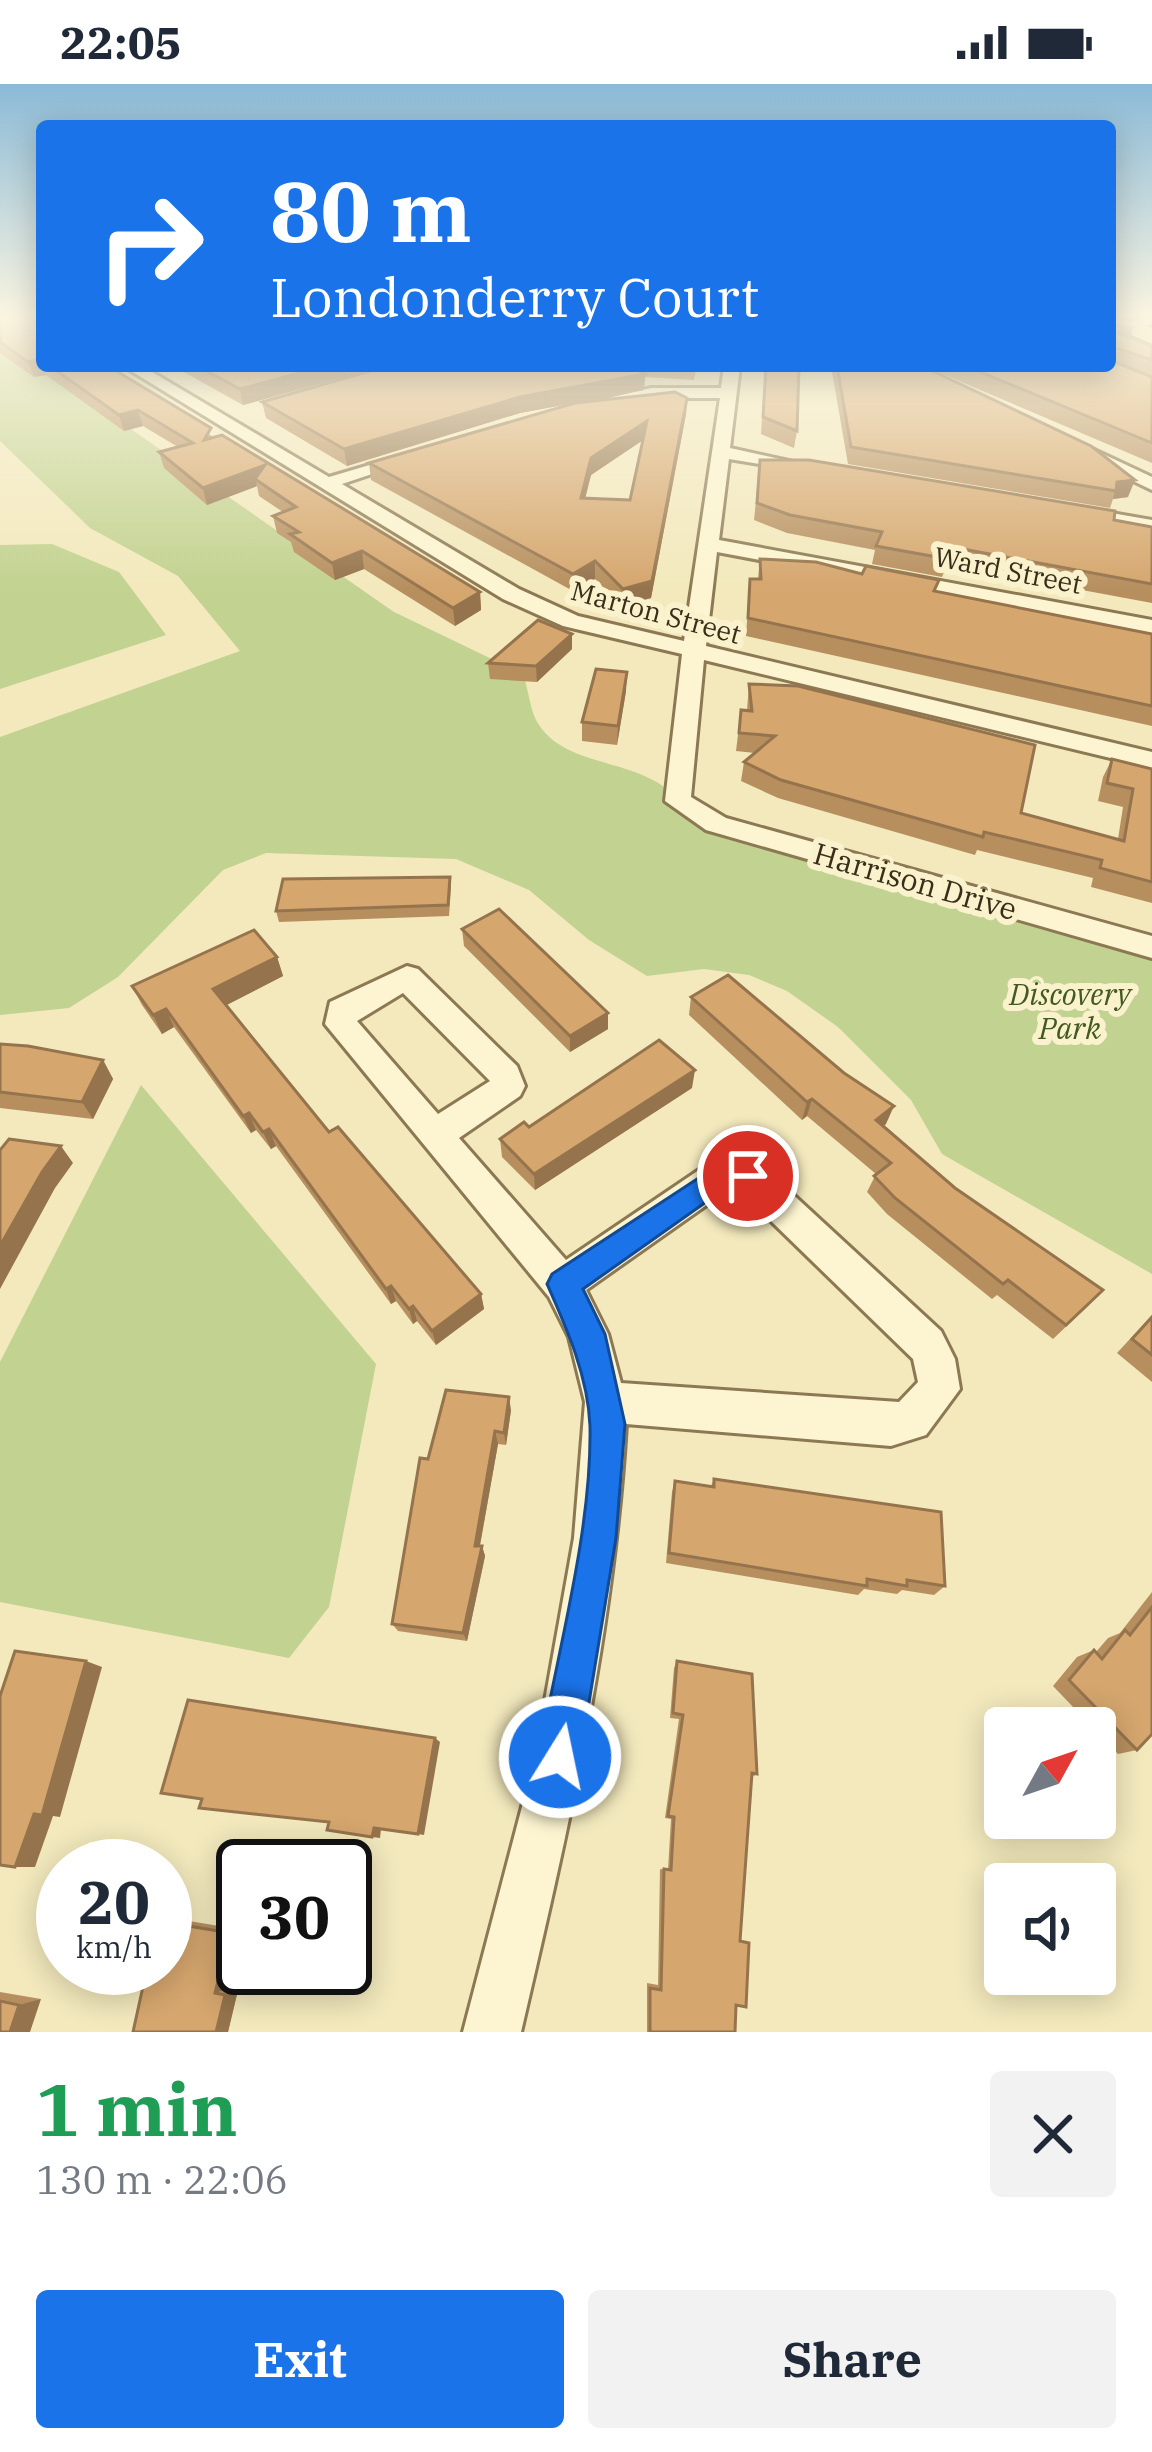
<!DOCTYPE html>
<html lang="en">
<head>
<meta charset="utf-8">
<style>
  body { margin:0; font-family:"IBM Plex Serif",serif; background:#f2f2f3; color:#1f2937; height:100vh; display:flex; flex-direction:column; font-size:45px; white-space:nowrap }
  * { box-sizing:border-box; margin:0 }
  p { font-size:39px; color:#747a83 }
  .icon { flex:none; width:66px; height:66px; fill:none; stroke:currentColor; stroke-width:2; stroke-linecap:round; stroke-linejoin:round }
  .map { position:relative; height:1948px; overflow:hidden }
  .details { display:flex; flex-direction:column; background:#fff; flex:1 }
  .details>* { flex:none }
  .top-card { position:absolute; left:36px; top:36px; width:1080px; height:252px; border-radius:12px; box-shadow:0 6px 30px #0003; background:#1a73e8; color:#fff; overflow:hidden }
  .needle { width:78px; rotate:50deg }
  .tools { position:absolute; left:984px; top:1623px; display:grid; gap:24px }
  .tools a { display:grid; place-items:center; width:132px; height:132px; border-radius:12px; background:#fff; box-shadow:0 6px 30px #0003; font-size:60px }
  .speed { position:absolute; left:36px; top:1755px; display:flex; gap:24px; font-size:60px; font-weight:700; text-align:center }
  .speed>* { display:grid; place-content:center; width:156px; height:156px; border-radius:50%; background:#fff; box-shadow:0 6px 30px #0003; line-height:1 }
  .speed small { font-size:30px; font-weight:400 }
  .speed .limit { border:6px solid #111; border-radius:18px; background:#fff; color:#111 }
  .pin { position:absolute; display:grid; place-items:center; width:102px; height:102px; color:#fff; margin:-51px; border:6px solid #fff; border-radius:50%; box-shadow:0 3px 12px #0007 }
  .me { position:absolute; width:132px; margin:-66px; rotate:10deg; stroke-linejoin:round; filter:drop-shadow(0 0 9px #0008) }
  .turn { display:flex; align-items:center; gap:42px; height:252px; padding:0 36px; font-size:54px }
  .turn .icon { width:156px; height:156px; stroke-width:2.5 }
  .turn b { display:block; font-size:84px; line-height:102px }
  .round { display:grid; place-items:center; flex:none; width:126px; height:126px; border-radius:12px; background:#f2f2f3 }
  .summary { display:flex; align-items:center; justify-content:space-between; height:204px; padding:0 36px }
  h1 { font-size:72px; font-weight:800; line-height:90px; color:#1e9e55 }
  .action { display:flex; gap:24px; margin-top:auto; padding:24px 36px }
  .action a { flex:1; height:138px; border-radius:12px; background:#1a73e8; color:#fff; font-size:48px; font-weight:800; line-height:138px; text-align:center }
  .action a+a { background:#f2f2f3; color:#1f2937 }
  .status { display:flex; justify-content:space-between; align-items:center; height:84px; padding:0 60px; background:#fff; direction:ltr }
  .status svg { height:33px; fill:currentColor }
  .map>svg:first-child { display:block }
  .green { fill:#c2d290 }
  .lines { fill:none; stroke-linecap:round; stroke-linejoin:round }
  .street-casing { stroke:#8c7954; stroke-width:6 }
  .primary-casing { stroke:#594629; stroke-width:6 }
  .street { fill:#fdf5d1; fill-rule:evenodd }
  .primary { fill:#fbe78f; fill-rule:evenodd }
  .wall { fill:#b78f5f; fill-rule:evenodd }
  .shaded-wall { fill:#95744d }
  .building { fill:#d5a66e; stroke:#95744d; stroke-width:3; fill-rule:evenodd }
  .route { fill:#1a73e8; stroke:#114b97; stroke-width:3 }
  .labels { text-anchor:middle; stroke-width:12; stroke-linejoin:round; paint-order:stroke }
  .far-street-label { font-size:27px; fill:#3a2e1a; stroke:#f9f2cd }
  .street-label { font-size:30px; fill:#3a2e1a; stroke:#f9f2cd }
  .park-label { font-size:30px; font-style:italic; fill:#43591f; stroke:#f9f2cd }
</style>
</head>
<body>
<div class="status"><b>22:05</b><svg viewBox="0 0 49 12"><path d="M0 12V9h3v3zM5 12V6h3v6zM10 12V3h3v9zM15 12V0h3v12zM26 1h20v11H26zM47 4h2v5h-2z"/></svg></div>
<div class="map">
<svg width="1152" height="1948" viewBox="0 0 1152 1948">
  <rect width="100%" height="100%" fill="#f3e9bd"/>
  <g class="green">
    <path d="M0,254L394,528L523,590C528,604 530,624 536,636C564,689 650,670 683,723L1152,866V1190L942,1070L911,1016L838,943L787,907L749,891L704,885L647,892L589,856L529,806L456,775L266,769L223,786L118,893L69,924L0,931V653L240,567L178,492L90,444L0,357Z"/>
    <path d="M52,460L119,488L166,551L0,605V461Z"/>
    <path d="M141,1001L376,1280L329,1523L289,1574L0,1518V1278Z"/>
  </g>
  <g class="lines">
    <defs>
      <g id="street">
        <path d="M1147,233L1152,240L1110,253V244Z"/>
        <path d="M123,282H142L329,393L417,367V375L342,400L519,505L578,532L684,557L720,314H651L570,330L562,325L651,304H721L724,282H740L730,364L816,383L807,388L729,375L719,456L1152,536V550L717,468L706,562L1152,668V684L704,576L691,713L726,734L1152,852V874L706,746L665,717L682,570L563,542L503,515Z"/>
        <path d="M1073,356L1152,393V406L1067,365V357Z"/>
        <path d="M1071,422L1152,436V448L1064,432V424Z"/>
        <path d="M407,882L418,885L517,982L525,1002L520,1012L459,1054L566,1176L699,1086C720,1075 738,1073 761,1081L941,1247L955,1275L960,1305L926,1351L891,1362L626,1340C614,1548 568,1746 521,1948H463L535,1673L574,1454L585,1318L569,1253L549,1213L325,940L330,918ZM403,909L490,997L438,1030L357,937ZM740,1107L913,1275L918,1298L899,1318L621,1299L608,1250L586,1206L725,1108Z"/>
      </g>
      <path id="primary" d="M1110,232L1152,244V260L1110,242Z"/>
    </defs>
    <use href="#street" class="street-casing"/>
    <use href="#primary" class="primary-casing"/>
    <use href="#street" class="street"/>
    <use href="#primary" class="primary"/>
  </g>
  <g class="wall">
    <path d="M0,232L42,242V282H108L213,353L480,508L481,526L455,542L364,485L335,496L294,468L291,458L277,449L273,432L283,428L259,412L257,402L207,421L164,384L159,368L178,363L143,342L124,347L46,291L34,293L0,269Z"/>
    <path d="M1110,235L1113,241L1133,244L1130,254L1152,262V379L924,282H1110Z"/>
    <path d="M173,282H383L243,321Z"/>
    <path d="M387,282H697L694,296L645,293L644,306L576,318L687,314L686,330L651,514L622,522L595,495L573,507L371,396L369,379L574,319L520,329L347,382L266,334L262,318ZM643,356L630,416L585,414L591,391Z"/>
    <path d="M765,282H799L797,347L794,364L761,350Z"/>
    <path d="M831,282H922L1128,413L1113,415L1110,424L848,380Z"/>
    <path d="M760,376L1152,443V519L947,481L942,493L872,480L875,466L787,449L754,436Z"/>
    <path d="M760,475L936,507L1152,550V642L746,552L750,495H758Z"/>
    <path d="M572,550V565L537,598L490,595L488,579Z"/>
    <path d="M749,600L1021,729L1118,755L1123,723L1098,717L1103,693L1112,675L1152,685V819L1091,803L1093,794L977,766L975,771L778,714L741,697L744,678L755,669L736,667L741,626H747Z"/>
    <path d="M626,607L617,661L582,657V638Z"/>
    <path d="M450,793L451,804L449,832L279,838L276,827Z"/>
    <path d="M462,845L608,929V945L570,968L464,862Z"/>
    <path d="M277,873L283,892L226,921L329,1048L481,1210L484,1225L436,1261L417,1237L413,1240L396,1217L391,1220L276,1062L271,1065L256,1046L251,1049L174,943L162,950L142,921L132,902Z"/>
    <path d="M691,913L886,1040L883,1042L1089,1221L1053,1255L997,1211L992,1215L887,1130L867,1108L876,1090L807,1032L802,1036L689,931Z"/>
    <path d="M0,960L103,976L113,995L93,1035L0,1024Z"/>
    <path d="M692,1004L535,1106L502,1073L500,1055L529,1043Z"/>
    <path d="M1152,1231V1298L1117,1269Z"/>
    <path d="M511,1326L506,1361L498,1360L480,1462H482L485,1472L467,1557L398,1547L392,1540L428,1375Z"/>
    <path d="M714,1395L945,1502L934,1511L902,1506L897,1510L864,1505L858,1511L666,1479L672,1408L675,1397L711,1402Z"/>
    <path d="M1152,1508V1650L1137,1666L1118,1670L1053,1602L1077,1573L1094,1566L1096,1568L1108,1554L1120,1549Z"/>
    <path d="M677,1577L757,1690L752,1693L740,1856L749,1859L736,1921L735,1948H647V1899L658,1901L660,1785L668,1786L671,1735L665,1734L679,1635L670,1634L674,1584Z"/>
    <path d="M165,1833L243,1846L229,1904L238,1906L228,1948L144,1898L165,1884Z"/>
    <path d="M0,1908L41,1915L0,1948Z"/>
  </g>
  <g class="shaded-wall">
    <path d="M1133,244L1128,260L1113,263L1116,249Z"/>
    <path d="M40,275L46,291L34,293L28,278Z"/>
    <path d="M326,282H383L243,321L240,305Z"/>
    <path d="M645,290L644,306L520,329L347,382L344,365L520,313Z"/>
    <path d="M687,314L686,330L651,514L622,522L623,505Z"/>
    <path d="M138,326L143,342L124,347L119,331Z"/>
    <path d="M647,337L646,354L591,391L581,431V414L591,374Z"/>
    <path d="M265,381L255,395L257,402L207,421L203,404Z"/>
    <path d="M1135,396L1128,413L1113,415L1117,398Z"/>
    <path d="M362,467L364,485L335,496L332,479Z"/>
    <path d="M595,477V495L573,507V490Z"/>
    <path d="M480,508L481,526L455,542L453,524Z"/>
    <path d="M572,550V565L537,598L536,582Z"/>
    <path d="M627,588L626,607L617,661L618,642Z"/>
    <path d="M277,873L283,892L221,924L213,905Z"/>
    <path d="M166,925L174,943L162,950L153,931Z"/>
    <path d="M608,929V945L570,968V952Z"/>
    <path d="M103,976L113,995L93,1035L82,1018Z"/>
    <path d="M695,986L692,1004L535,1106L534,1090Z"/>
    <path d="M812,1015L807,1032L802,1036L807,1018Z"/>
    <path d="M894,1022L886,1040L869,1053L876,1036Z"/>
    <path d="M249,1029L256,1046L251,1049L243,1032Z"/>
    <path d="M269,1045L276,1062L271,1065L263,1048Z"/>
    <path d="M61,1062L73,1079L55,1104L0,1205V1162L42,1088Z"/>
    <path d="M391,1202L396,1217L391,1220L386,1205Z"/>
    <path d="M481,1210L484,1225L436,1261L432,1247Z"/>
    <path d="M413,1222L417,1237L413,1240L409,1225Z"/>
    <path d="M509,1313L511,1326L506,1361L504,1349Z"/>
    <path d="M495,1347L498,1360L478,1471L475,1462Z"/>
    <path d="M482,1462L485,1472L467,1557L463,1549Z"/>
    <path d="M86,1577L102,1583L60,1733L53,1732L35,1783H15Z"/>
    <path d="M435,1654L440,1658L424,1751L418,1750Z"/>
    <path d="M374,1744L381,1745L380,1754L372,1753Z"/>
    <path d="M243,1846L229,1904L215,1909L230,1849Z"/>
    <path d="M238,1906L228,1948H216L225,1911Z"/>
    <path d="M41,1915L30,1948H10L19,1921Z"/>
  </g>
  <g class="building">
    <path d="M0,232H26L42,242V277L40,275L28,278L0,258Z"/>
    <path d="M1110,235L1113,241L1133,244L1116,249L1152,262V276L1110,262Z"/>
    <path d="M1110,276L1152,293V359L966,282H1110Z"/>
    <path d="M50,282H108L211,344L204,356L222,351L480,508L453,524L362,467L332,479L290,450L299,448L273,432L296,423L255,395L265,381L203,404L159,368L193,359L138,326L119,331Z"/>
    <path d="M197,282H326L240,305Z"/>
    <path d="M387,282H630L645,290L520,313L344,365L262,318Z"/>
    <path d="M766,282H799L797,347L763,333Z"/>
    <path d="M837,282H922L1091,362L1135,396L1117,398L1116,407L851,363Z"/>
    <path d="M675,308L687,314L652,497L623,505L595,477L573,490L369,379L575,319ZM647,337L630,416L581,414L591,374Z"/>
    <path d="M760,376H809L1115,427L1114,436L1152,443V500L952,463L948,475L876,462L882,448L790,431L757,419Z"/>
    <path d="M760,475L816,478L862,490L866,482L939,496L934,507L1152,550V622L748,534L750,495H761Z"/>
    <path d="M538,536L572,550L536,582L488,579Z"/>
    <path d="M596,585L627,588L618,642L582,638Z"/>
    <path d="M749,600L798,602L1035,661L1021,729L1124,757L1133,705L1107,699L1112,675L1152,685V798L1100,784L1102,776L984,748L983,753L781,696L744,678L775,652L739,649L741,626L752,627Z"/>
    <path d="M450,793L448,821L276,827L283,795Z"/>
    <path d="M499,825L608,929L570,952L462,845Z"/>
    <path d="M254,846L277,873L213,905L329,1048L338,1043L481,1210L432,1247L413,1222L409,1225L391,1202L386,1205L269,1045L263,1048L249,1029L243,1032L166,925L153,931L132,902Z"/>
    <path d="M728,891L844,989L894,1022L876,1036L955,1104L1103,1206L1066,1241L1008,1196L1003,1200L895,1114L874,1092L891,1079L812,1015L807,1018L691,913Z"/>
    <path d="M659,956L695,986L534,1090L500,1055L524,1038L529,1043Z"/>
    <path d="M0,960L28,962L103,976L82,1018L0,1008Z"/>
    <path d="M9,1055L61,1062L42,1088L0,1162V1066Z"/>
    <path d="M1152,1233V1271L1132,1255Z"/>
    <path d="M446,1306L509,1313L504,1349L495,1347L475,1462H482L463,1549L392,1540L420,1374L428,1375Z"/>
    <path d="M714,1395L941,1428L945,1502L907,1496V1502L867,1495V1502L669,1469L675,1397L714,1403Z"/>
    <path d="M1152,1523V1650L1137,1666L1069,1596L1094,1566L1102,1575L1125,1546L1130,1551Z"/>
    <path d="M15,1567L86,1577L42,1731L34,1730L15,1783L0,1781V1612Z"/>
    <path d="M677,1577L752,1590L757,1690L752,1689L740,1857L749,1859L746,1923L736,1921L735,1948H650V1904L661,1906L664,1785L671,1786L674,1733L668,1732L683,1631L673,1629Z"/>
    <path d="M188,1616L435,1654L418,1750L374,1744L372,1753L327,1746L329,1738L199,1724L202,1715L161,1709Z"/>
    <path d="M165,1838L230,1849L215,1909L225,1911L216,1948H133L144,1898L130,1896L134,1884H165Z"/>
    <path d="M0,1917L19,1921L10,1948H0Z"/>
  </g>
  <linearGradient id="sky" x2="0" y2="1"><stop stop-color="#8bbad7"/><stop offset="0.46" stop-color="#faf5e1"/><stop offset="1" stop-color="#faf5e1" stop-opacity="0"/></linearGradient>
  <rect width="1152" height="505" fill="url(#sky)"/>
  <path class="route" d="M723,1078L759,1083L763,1092L759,1101L723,1106L583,1205L605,1250L625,1340L616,1454L580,1673L574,1688L560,1694L545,1688L539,1673C557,1569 592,1447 590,1342C588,1292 567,1245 547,1200L552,1190Z"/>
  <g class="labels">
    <g class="far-street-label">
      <text transform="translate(1008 487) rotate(11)" y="9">Ward Street</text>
      <text transform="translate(656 529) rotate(15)" y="9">Marton Street</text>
    </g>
    <g class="street-label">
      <text transform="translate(915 798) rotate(16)" y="10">Harrison Drive</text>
    </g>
    <g class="park-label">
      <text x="1070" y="921">Discovery<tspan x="1070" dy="34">Park</tspan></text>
    </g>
  </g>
</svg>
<div class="tools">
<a><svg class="needle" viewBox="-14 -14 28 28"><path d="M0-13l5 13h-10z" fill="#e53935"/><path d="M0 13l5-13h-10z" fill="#747a83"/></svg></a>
<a><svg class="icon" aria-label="sound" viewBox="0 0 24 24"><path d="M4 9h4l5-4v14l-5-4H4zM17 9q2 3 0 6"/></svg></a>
</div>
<div class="speed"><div>20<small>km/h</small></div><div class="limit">30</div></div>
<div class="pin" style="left:748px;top:1092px;background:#d93025"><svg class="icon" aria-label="arrive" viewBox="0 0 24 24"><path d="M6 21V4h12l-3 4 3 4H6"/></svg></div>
<svg class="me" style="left:560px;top:1673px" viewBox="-20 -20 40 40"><circle r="17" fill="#1a73e8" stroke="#fff" stroke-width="3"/><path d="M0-11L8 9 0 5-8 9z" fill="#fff"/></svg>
<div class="top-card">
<div class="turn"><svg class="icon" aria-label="right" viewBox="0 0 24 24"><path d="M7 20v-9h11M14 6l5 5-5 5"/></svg><div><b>80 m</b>Londonderry Court</div></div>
</div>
</div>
<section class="details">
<div class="summary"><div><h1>1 min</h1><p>130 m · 22:06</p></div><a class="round"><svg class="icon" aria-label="close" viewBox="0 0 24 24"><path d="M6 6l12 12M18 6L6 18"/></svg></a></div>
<div class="action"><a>Exit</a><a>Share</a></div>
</section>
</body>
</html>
